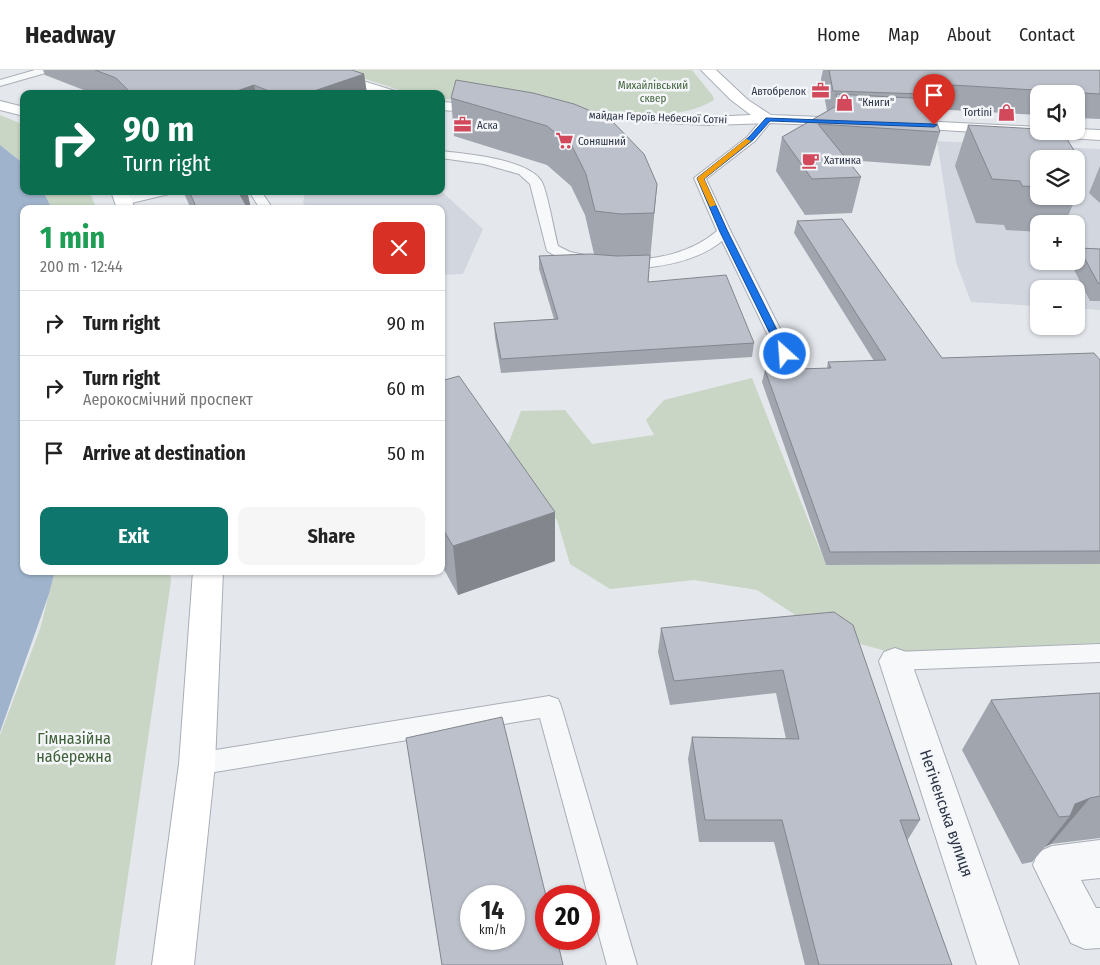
<!DOCTYPE html>
<html lang="en">
<head>
<meta charset="utf-8">
<style>
  body { margin:0; font-family:"Fira Sans Condensed",sans-serif; background:#f6f6f6; color:#222; height:100vh; display:flex; flex-direction:column; font-size:19px; white-space:nowrap }
  * { box-sizing:border-box; margin:0 }
  p { font-size:16px; color:#767676 }
  .icon { flex:none; width:28px; height:28px; fill:none; stroke:currentColor; stroke-width:2; stroke-linecap:round; stroke-linejoin:round }
  .map { position:relative; flex:1; overflow:hidden }
  .panel { position:absolute; left:20px; top:135px; width:425px; height:370px; display:flex; flex-direction:column; background:#fff; border-radius:10px; box-shadow:0 1px 4px #0004 }
  .panel>* { flex:none }
  .guide { position:absolute; left:20px; top:20px; width:425px; height:105px; border-radius:10px; box-shadow:0 1px 4px #0004; background:#0b6e4f; color:#fff; overflow:hidden }
  .fabs { position:absolute; left:1030px; top:15px; display:grid; gap:10px }
  .fabs a { display:grid; place-items:center; width:55px; height:55px; border-radius:10px; background:#fff; box-shadow:0 1px 4px #0004; font-size:25px }
  .speed { position:absolute; left:460px; top:815px; display:flex; gap:10px; font-size:25px; font-weight:700; text-align:center }
  .speed>* { display:grid; place-content:center; width:65px; height:65px; border-radius:50%; background:#fff; box-shadow:0 1px 4px #0004; line-height:1 }
  .speed small { font-size:12px; font-weight:400 }
  .speed .limit { border:8px solid #d22; background:#fff; color:#111 }
  .pin { position:absolute; display:grid; place-items:center; width:42px; height:42px; color:#fff; margin:-51px -21px; border-radius:50% 50% 50% 0; rotate:-45deg; box-shadow:0 0 5px #0007 }
  .pin .icon { rotate:45deg }
  .me { position:absolute; width:55px; margin:-28px; rotate:334deg; stroke-linejoin:round; filter:drop-shadow(0 0 4px #0008) }
  .turn { display:flex; align-items:center; gap:18px; height:105px; padding:0 20px; font-size:22px }
  .turn .icon { width:65px; height:65px; stroke-width:2.5 }
  .turn b { display:block; font-size:35px; line-height:42px }
  .round { display:grid; place-items:center; flex:none; width:52px; height:52px; border-radius:10px; background:#f6f6f6 }
  .summary { display:flex; align-items:center; justify-content:space-between; height:85px; padding:0 20px }
  h1 { font-size:30px; font-weight:700; line-height:38px; color:#1e9e55 }
  .cta { display:flex; gap:10px; margin-top:auto; padding:10px 20px }
  .cta a { flex:1; height:58px; border-radius:10px; background:#0f766e; color:#fff; font-size:20px; font-weight:700; line-height:58px; text-align:center }
  .cta a+a { background:#f6f6f6; color:#222 }
  ul { padding:0; list-style:none }
  li { display:flex; align-items:center; gap:15px; height:65px; padding:0 20px; border-top:1px solid #e0e0e0 }
  li div { flex:1 }
  li b { display:block; font-size:19px }
  li em { font-style:normal }
  header { display:flex; align-items:center; gap:30px; box-sizing:border-box; height:70px; padding:0 25px; background:#fff; border-bottom:1px solid #e0e0e0 }
  header strong { font-size:24px }
  nav { display:flex; gap:28px; margin-inline-start:auto; font-size:18px }
  .map>svg:first-child { display:block }
  .built { fill:#d2d6de; fill-rule:evenodd }
  .green { fill:#c9d6c5 }
  .water { fill:#9fb4cc }
  .lines { fill:none; stroke-linecap:round; stroke-linejoin:round }
  .lane-casing { stroke:#a9aeb7; stroke-width:2 }
  .street-casing { stroke:#a9aeb7; stroke-width:2 }
  .secondary-casing { stroke:#a9aeb7; stroke-width:2 }
  .lane { fill:#f7f8fa; fill-rule:evenodd }
  .street { fill:#f7f8fa; fill-rule:evenodd }
  .secondary { fill:#fff; fill-rule:evenodd }
  .wall { fill:#a1a5ae }
  .shaded-wall { fill:#83868d }
  .building { fill:#bbc0ca; stroke:#83868d; fill-rule:evenodd }
  .route { fill:#1a73e8; stroke:#114b97 }
  .slow { fill:#f59e0b }
  .labels { text-anchor:middle; stroke-width:5; stroke-linejoin:round; paint-order:stroke }
  .far-park-label { font-size:11px; fill:#3f6138; stroke:#f4f6f9 }
  .far-poi-label { font-size:11px; fill:#2b3445; stroke:#f4f6f9; text-anchor:start }
  .far-street-label { font-size:11px; fill:#2b3445; stroke:#f4f6f9 }
  .near-park-label { font-size:16px; fill:#3f6138; stroke:#f4f6f9 }
  .near-street-label { font-size:16px; fill:#2b3445; stroke:#f4f6f9 }
</style>
</head>
<body>
<header>
<strong>Headway</strong>
<nav><a>Home</a><a>Map</a><a>About</a><a>Contact</a></nav>
</header>
<div class="map">
<svg width="1100" height="895" viewBox="0 0 1100 895">
  <rect width="100%" height="100%" fill="#e4e7ec"/>
  <g class="built">
    <path d="M937,71L1100,79V240L1076,238V219H1039V236L971,232L956,192ZM1039,89H1076V126H1039ZM1039,154H1076V191H1039Z"/>
    <path d="M305,121H441L483,159L463,204L441,205V139H309L303,133Z"/>
  </g>
  <g class="green">
    <path d="M337,0H692L713,26L714,30C675,55 607,41 563,38C523,35 482,32 441,29V24H412Z"/>
    <path d="M0,45L24,55V94L0,75Z"/>
    <path d="M43,121H89L97,139H52Z"/>
    <path d="M752,308L826,495L1100,492V573L893,583L853,572L803,550L757,520L694,510L610,519L570,494L557,450L504,384L521,341L565,340L592,374L654,365L646,350L664,330Z"/>
    <path d="M55,501H170L171,511L115,895H0V665L40,559Z"/>
  </g>
  <path class="water" d="M0,75L24,94V121H43L52,139H24V501H55L49,524L0,662Z"/>
  <g class="lines">
    <defs>
      <g id="lane">
        <path d="M35,0H51L49,2L0,16V10Z"/>
        <path d="M768,46L773,49L755,71L706,109L731,162L793,284L791,287H779L777,284L722,171C695,193 656,198 623,199L618,198L616,195L618,192L623,191C657,189 690,184 717,161L694,108L747,67L764,47Z"/>
        <path d="M441,81C466,84 529,89 542,112C548,125 554,161 558,176L570,182L595,187L597,190L595,193C579,197 560,189 547,181L530,114L519,104L484,94L441,88Z"/>
        <path d="M148,121H171L169,124L123,135L117,131L119,128Z"/>
        <path d="M249,121H261L273,139H260Z"/>
        <path d="M1100,574V592L895,600L887,598L883,591L887,584L895,582Z"/>
        <path d="M549,626L558,629L561,636L637,895H607L540,648L197,705L188,702L184,694L188,686L197,683Z"/>
      </g>
      <g id="street">
        <path d="M895,578L906,582L911,591L1019,895H977L879,591L884,582Z"/>
        <path d="M1100,770V808L1081,810L1096,838H1100V878L1085,879L1071,873L1033,795L1038,782L1052,776Z"/>
      </g>
      <g id="secondary">
        <path d="M307,0H328L395,21L397,24H375L309,3Z"/>
        <path d="M701,0H716L748,30L771,45L847,48L852,49L854,52L852,55L847,56L768,53L709,55L565,48L560,47L558,44L560,41L565,40L709,47L751,45L731,30Z"/>
        <path d="M0,31L24,37V46L0,40Z"/>
        <path d="M441,32L490,35L495,36L497,39L495,42L490,43L441,40Z"/>
        <path d="M900,50L1039,57V61H1076V59L1100,60V70L895,57L893,54L895,51Z"/>
        <path d="M111,121H128L135,139H117Z"/>
        <path d="M193,501H223L215,694L194,895H152L179,694Z"/>
      </g>
    </defs>
    <use href="#lane" class="lane-casing"/>
    <use href="#street" class="street-casing"/>
    <use href="#secondary" class="secondary-casing"/>
    <use href="#lane" class="lane"/>
    <use href="#street" class="street"/>
    <use href="#secondary" class="secondary"/>
  </g>
  <g class="wall">
    <path d="M43,0H352L364,4L367,24H94L45,5Z"/>
    <path d="M823,0H1100V49L1076,48V24H1039V45L932,39L940,62L930,96L847,90L861,107L852,143L805,145L776,101L782,67L827,41L821,9Z"/>
    <path d="M533,23L657,114L648,212L754,273L752,287L501,303L495,267L494,253L554,249L539,199V186L594,184L585,145L571,116L547,95L454,66L451,28Z"/>
    <path d="M968,55L1080,90L1076,100V89H1039V126H1076V115L1079,119L1065,154H1039V162L1006,160L1004,155L976,153L955,96Z"/>
    <path d="M1100,96V133L1089,123Z"/>
    <path d="M183,121H247L251,139H191Z"/>
    <path d="M797,151L942,288L1100,290V494L826,495L762,312L765,300L827,298L828,292L874,291L794,163Z"/>
    <path d="M1079,178L1100,179V231H1090L1071,194L1073,191H1076V183Z"/>
    <path d="M441,311L555,442V491L458,525L441,494Z"/>
    <path d="M834,542L920,750L907,771L952,895H805L774,772H699L688,689L692,667L786,669L776,623L670,635L658,582L661,558Z"/>
    <path d="M1100,623V768L1051,774L1045,777L1032,792L1022,794L962,680L991,630Z"/>
  </g>
  <g class="shaded-wall">
    <path d="M364,4L367,24H305Z"/>
    <path d="M254,15L256,24H228Z"/>
    <path d="M657,114L650,186L654,143Z"/>
    <path d="M237,121H247L251,139H241Z"/>
    <path d="M555,442V491L458,525L453,476Z"/>
    <path d="M1090,728L1051,774L1045,777L1070,746L1075,734Z"/>
  </g>
  <g class="building">
    <path d="M95,0H352L364,4L305,24H276L254,15L228,24H132L116,8Z"/>
    <path d="M829,0H1100V24L919,13L923,24L833,21Z"/>
    <path d="M456,10L533,23L574,34L610,49L644,84L657,114L654,143L621,144L595,141L586,104L572,76L547,56L451,28Z"/>
    <path d="M836,24L929,29L940,62L818,54L861,107L812,109L782,67L838,35Z"/>
    <path d="M968,55L1039,59V61H1062L1080,90H1076V89H1039V117L1022,116L1020,111L992,109Z"/>
    <path d="M189,121H238L248,139H197Z"/>
    <path d="M842,149L942,288L1094,283L1100,290V481L830,482L765,300L831,298L828,292L886,290L797,151Z"/>
    <path d="M1079,178L1100,179V214L1098,213Z"/>
    <path d="M590,184L617,186L650,185L648,212L726,205L754,273L501,289L494,253L558,249L539,186Z"/>
    <path d="M459,306L555,442L453,476L441,456V311Z"/>
    <path d="M834,542L853,555L920,750H900L952,895H819L782,750H705L692,667L799,669L783,600L674,611L661,558Z"/>
    <path d="M1100,623V726L1090,728L1075,734L1070,746L1059,747L991,630Z"/>
    <path d="M502,647L546,826V869H557L563,895H442L406,668ZM471,826H514V869H471Z"/>
  </g>
  <path class="route" d="M766,48L934,54L937,55L934,57L770,51L753,70L704,109L728,162L789,284L785,287L780,284L720,162L697,108L749,67Z"/>
  <path class="slow" d="M746,69L751,71L704,109L716,135L710,137L697,108Z"/>
  <defs>
    <symbol id="office-bare" viewBox="-9 -9 18 18"><path d="M-6-3h4V-5.5h4V-3h4V5H-6ZM-1-4.5V-3h2v-1.5ZM-6 0V1H6V0Z" fill="#d1495b" stroke="#f4f6f9" stroke-width="2.5" paint-order="stroke"/></symbol>
    <symbol id="shop-bare" viewBox="-9 -9 18 18"><path d="M-5-2.5h2.3a2.7 3.5 0 0 1 5.4 0H5L5.5 6h-11ZM-1.5-2.5h3a1.5 2.3 0 0 0-3 0Z" fill="#d1495b" stroke="#f4f6f9" stroke-width="2.5" paint-order="stroke"/></symbol>
    <symbol id="supermarket-bare" viewBox="-9 -9 18 18"><path d="M-6-5.5h2.5l.6 2H6L4.5 2H-2.5L-4.4-4H-6ZM-1.5 3.2a1.3 1.3 0 1 0 .1 0ZM3 3.2a1.3 1.3 0 1 0 .1 0Z" fill="#d1495b" stroke="#f4f6f9" stroke-width="2.5" paint-order="stroke"/></symbol>
    <symbol id="cafe-bare" viewBox="-9 -9 18 18"><path d="M-5.5-4.5H6V0H3Q3 3.5 0 3.5H-2.5Q-5.5 3.5-5.5 0ZM3-3.2v2h1.7v-2ZM-6 4.5H4V6H-6Z" fill="#d1495b" stroke="#f4f6f9" stroke-width="2.5" paint-order="stroke"/></symbol>
  </defs>
  <g fill-rule="evenodd">
    <use href="#office-bare" x="808" y="8" width="25" height="25"/>
    <use href="#shop-bare" x="832" y="20" width="25" height="25"/>
    <use href="#shop-bare" x="994" y="30" width="25" height="25"/>
    <use href="#office-bare" x="450" y="42" width="25" height="25"/>
    <use href="#supermarket-bare" x="552" y="58" width="25" height="25"/>
    <use href="#cafe-bare" x="798" y="78" width="25" height="25"/>
  </g>
  <g class="labels">
    <g class="far-park-label">
      <text x="653" y="19">Михайлівський<tspan x="653" dy="13">сквер</tspan></text>
    </g>
    <g class="far-poi-label">
      <text x="806" y="25" text-anchor="end">Автобрелок</text>
      <text x="858" y="36">"Книги"</text>
      <text x="992" y="46" text-anchor="end">Tortini</text>
      <text x="477" y="59">Аска</text>
      <text x="578" y="75">Соняшний</text>
      <text x="824" y="94">Хатинка</text>
    </g>
    <g class="far-street-label">
      <text transform="translate(658 47) rotate(2)" y="4">майдан Героїв Небесної Сотні</text>
    </g>
    <g class="near-park-label">
      <text x="74" y="674">Гімназійна<tspan x="74" dy="18">набережна</tspan></text>
    </g>
    <g class="near-street-label">
      <text transform="translate(947 743) rotate(71)" y="6">Нетіченська вулиця</text>
    </g>
  </g>
</svg>
<div class="fabs">
<a><svg class="icon" aria-label="sound" viewBox="0 0 24 24"><path d="M4 9h4l5-4v14l-5-4H4zM17 9q2 3 0 6"/></svg></a>
<a><svg class="icon" aria-label="layers" viewBox="0 0 24 24"><path d="M12 4l9 5-9 5-9-5zM3 14l9 5 9-5"/></svg></a>
<a>+</a>
<a>−</a>
</div>
<div class="speed"><div>14<small>km/h</small></div><div class="limit">20</div></div>
<div class="pin" style="left:934px;top:55px;background:#d93025"><svg class="icon" aria-label="arrive" viewBox="0 0 24 24"><path d="M6 21V4h12l-3 4 3 4H6"/></svg></div>
<svg class="me" style="left:785px;top:284px" viewBox="-20 -20 40 40"><circle r="17" fill="#1a73e8" stroke="#fff" stroke-width="3"/><path d="M0-11L8 9 0 5-8 9z" fill="#fff"/></svg>
<div class="guide">
<div class="turn"><svg class="icon" aria-label="right" viewBox="0 0 24 24"><path d="M7 20v-9h11M14 6l5 5-5 5"/></svg><div><b>90 m</b>Turn right</div></div>
</div>
<section class="panel">
<div class="summary"><div><h1>1 min</h1><p>200 m · 12:44</p></div><a class="round" style="background:#d93025;color:#fff"><svg class="icon" aria-label="close" viewBox="0 0 24 24"><path d="M6 6l12 12M18 6L6 18"/></svg></a></div>
<ul>
<li><svg class="icon" aria-label="right" viewBox="0 0 24 24"><path d="M7 20v-9h11M14 6l5 5-5 5"/></svg><div><b>Turn right</b></div><em>90 m</em></li>
<li><svg class="icon" aria-label="right" viewBox="0 0 24 24"><path d="M7 20v-9h11M14 6l5 5-5 5"/></svg><div><b>Turn right</b><p>Аерокосмічний проспект</p></div><em>60 m</em></li>
<li><svg class="icon" aria-label="arrive" viewBox="0 0 24 24"><path d="M6 21V4h12l-3 4 3 4H6"/></svg><div><b>Arrive at destination</b></div><em>50 m</em></li>
</ul>
<div class="cta"><a>Exit</a><a>Share</a></div>
</section>
</div>
</body>
</html>
